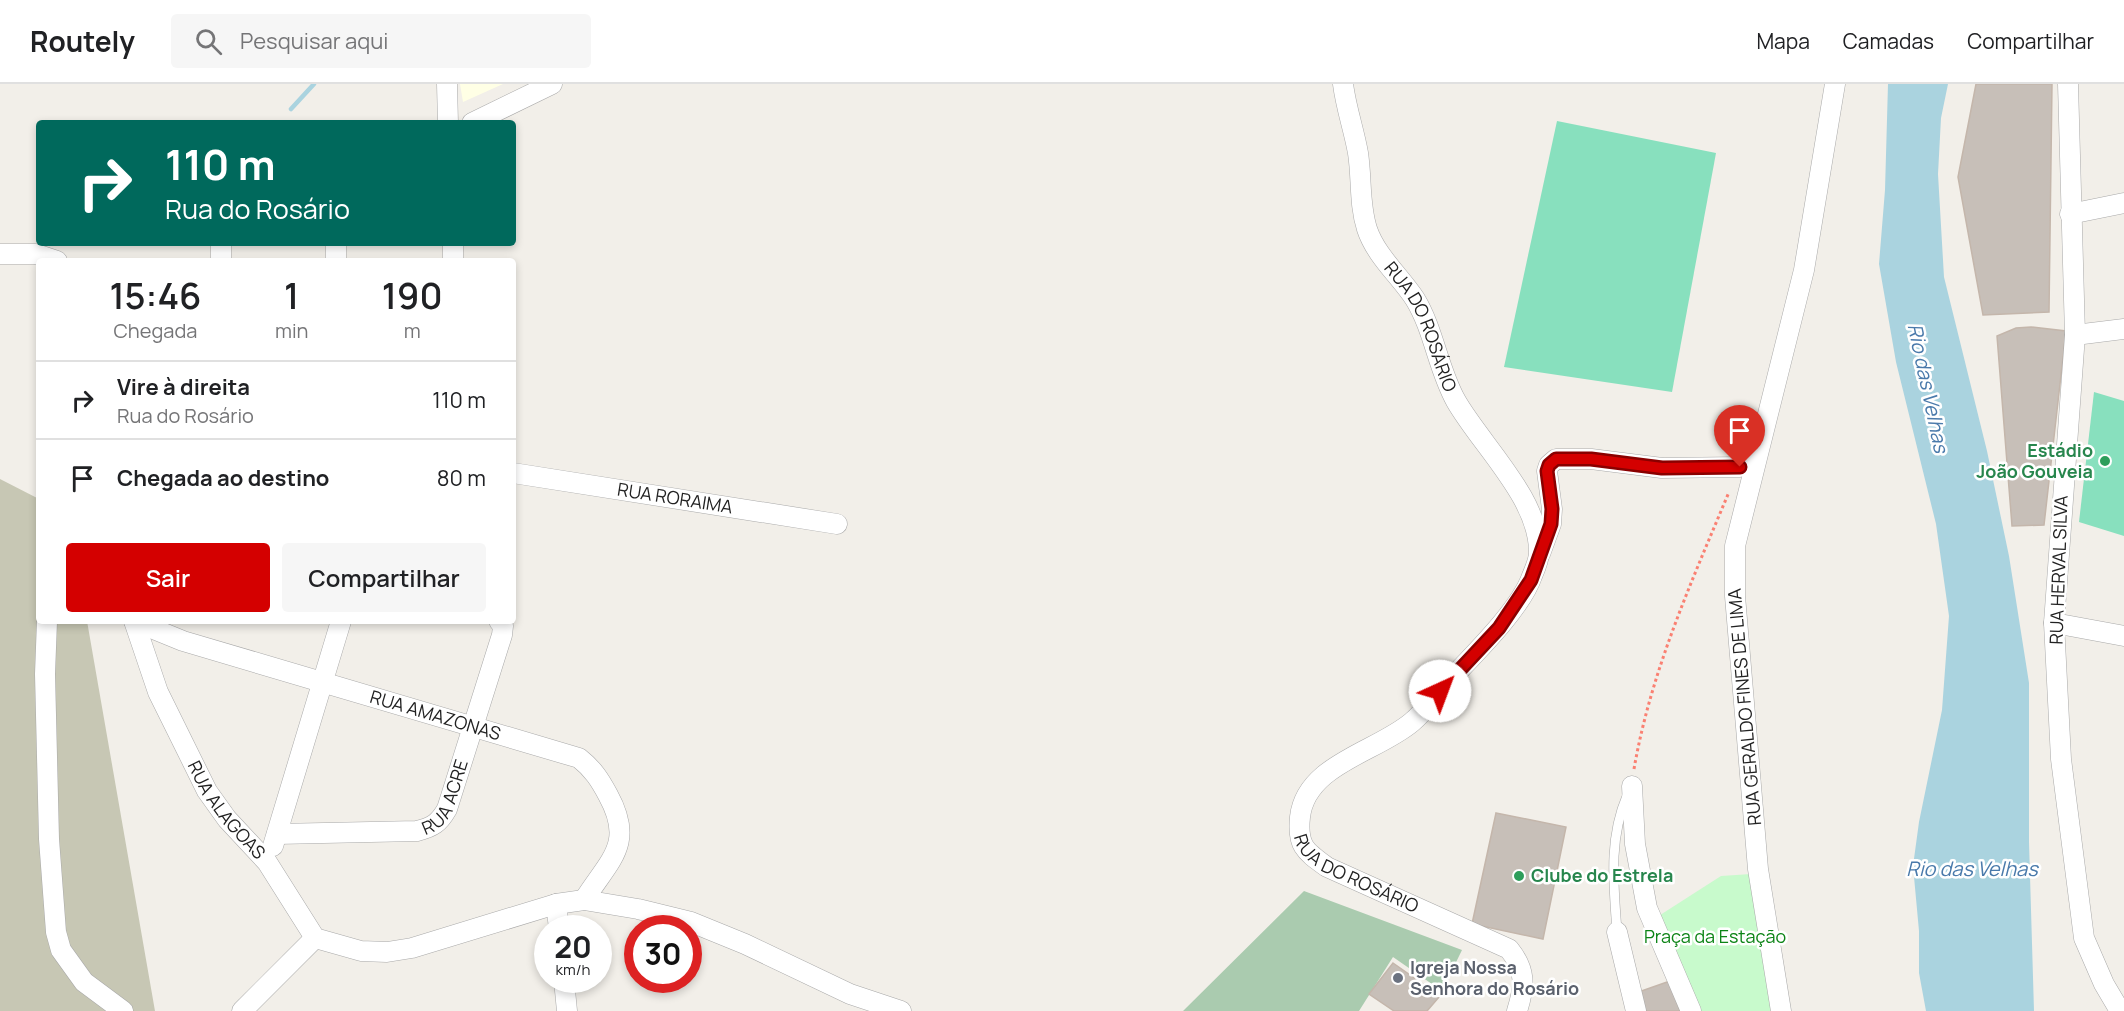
<!DOCTYPE html>
<html lang="pt">
<head>
<meta charset="utf-8">
<style>
  body { margin:0; font-family:Manrope,sans-serif; background:#f6f6f6; color:#202124; height:100vh; display:flex; flex-direction:column; font-size:22px; white-space:nowrap }
  * { box-sizing:border-box; margin:0 }
  p { font-size:20px; color:#757577 }
  .icon { flex:none; width:33px; height:33px; fill:none; stroke:currentColor; stroke-width:2; stroke-linecap:round; stroke-linejoin:round }
  .map { position:relative; flex:1; overflow:hidden }
  .details { position:absolute; left:36px; top:174px; width:480px; height:366px; display:flex; flex-direction:column; background:#fff; border-radius:6px; box-shadow:0 3px 9px #0003 }
  .details>* { flex:none }
  .banner { position:absolute; left:36px; top:36px; width:480px; height:126px; border-radius:6px; box-shadow:0 3px 9px #0003; background:#00695c; color:#fff; overflow:hidden }
  .speed { position:absolute; left:534px; top:831px; display:flex; gap:12px; font-size:30px; font-weight:700; text-align:center }
  .speed>* { display:grid; place-content:center; width:78px; height:78px; border-radius:50%; background:#fff; box-shadow:0 3px 9px #0003; line-height:1 }
  .speed small { font-size:15px; font-weight:400 }
  .speed .limit { border:9px solid #d22; background:#fff; color:#111 }
  .pin { position:absolute; display:grid; place-items:center; width:51px; height:51px; color:#fff; margin:-62px -26px; border-radius:50% 50% 50% 0; rotate:-45deg; box-shadow:0 0 6px #0007 }
  .pin .icon { rotate:45deg }
  .me { position:absolute; width:66px; margin:-33px; rotate:43deg; stroke-linejoin:round; filter:drop-shadow(0 0 4px #0008) }
  .turn { display:flex; align-items:center; gap:21px; height:126px; padding:0 30px; font-size:27px }
  .turn .icon { width:78px; height:78px; stroke-width:2.5 }
  .turn b { display:block; font-size:42px; line-height:51px }
  .eta { display:flex; justify-content:space-evenly; align-items:center; height:102px; text-align:center }
  .eta b { font-size:36px; font-weight:600; line-height:42px }
  .button { display:flex; gap:12px; margin-top:auto; padding:12px 30px }
  .button a { flex:1; height:69px; border-radius:6px; background:#d40000; color:#fff; font-size:24px; font-weight:600; line-height:69px; text-align:center }
  .button a+a { background:#f6f6f6; color:#202124 }
  ul { padding:0; list-style:none }
  li { display:flex; align-items:center; gap:18px; height:78px; padding:0 30px; border-top:2px solid #e0e0e0 }
  li div { flex:1 }
  li b { display:block; font-size:22px }
  li em { font-style:normal }
  header { display:flex; align-items:center; gap:36px; box-sizing:border-box; height:84px; padding:0 30px; background:#fff; border-bottom:2px solid #e0e0e0 }
  header strong { font-size:28px }
  nav { display:flex; gap:33px; margin-inline-start:auto; font-size:21px }
  .search { width:420px; height:54px; background:#f6f6f6; display:flex; align-items:center; gap:15px; box-sizing:border-box; padding:0 21px; border-radius:6px; color:#757577; font-size:22px }
  .map>svg:first-child { display:block }
  .education { fill:#ffffe5 }
  .construction { fill:#c7c7b4 }
  .cemetery { fill:#aacbaf }
  .park { fill:#c8facc }
  .pitch { fill:#88e0be }
  .water { fill:#aad3df }
  .lines { fill:none; stroke-linecap:round; stroke-linejoin:round }
  .stream { stroke:#aad3df; stroke-width:4.5 }
  .building { fill:#c7bfb8; stroke:#c4b6ab; stroke-width:1.5 }
  .lane-casing { stroke:#a9a9a9; stroke-width:10 }
  .street-casing { stroke:#a9a9a9; stroke-width:21 }
  .path { stroke:#fa8072; stroke-width:3; stroke-dasharray:3 3; stroke-linecap:butt }
  .lane { stroke:#fff; stroke-width:9 }
  .street { stroke:#fff; stroke-width:20 }
  .route-casing { stroke:#8a0000; stroke-width:15 }
  .route { stroke:#d40000; stroke-width:10 }
  .leisure-dot { fill:#2e9e5b; stroke:#fff; stroke-width:2 }
  .worship-dot { fill:#6b7280; stroke:#fff; stroke-width:2 }
  .labels { text-anchor:middle; stroke-width:5; stroke-linejoin:round; paint-order:stroke }
  .street-label { font-size:18px; fill:#222; stroke:#fff }
  .leisure-label { font-size:18px; font-weight:bold; fill:#27864d; stroke:#fff; text-anchor:end }
  .park-label { font-size:18px; fill:#0c8416; stroke:#fff }
  .worship-label { font-size:18px; font-weight:bold; fill:#5b616d; stroke:#fff; text-anchor:start }
  .water-label { font-size:20px; font-style:italic; fill:#4a7aab; stroke:#fff }
</style>
</head>
<body>
<header>
<strong>Routely</strong>
<div class="search"><svg class="icon" aria-label="search" viewBox="0 0 24 24"><circle cx="10" cy="10" r="6"/><path d="M15 15l6 6"/></svg>Pesquisar aqui</div>
<nav><a>Mapa</a><a>Camadas</a><a>Compartilhar</a></nav>
</header>
<div class="map">
<svg width="2124" height="927" viewBox="0 0 2124 927">
  <rect width="100%" height="100%" fill="#f2efe9"/>
  <path class="education" d="M460,0H503L463,18Z"/>
  <path class="construction" d="M0,395L39,415V537H87L155,927H0Z"/>
  <path class="cemetery" d="M1304,807L1462,866L1442,907L1393,873L1359,927H1183Z"/>
  <path class="park" d="M1751,790L1777,927H1694L1657,833L1721,792Z"/>
  <g class="pitch">
    <path d="M1557,37L1716,69L1672,308L1504,283Z"/>
    <path d="M2094,308L2124,317V452L2079,438Z"/>
  </g>
  <path class="water" d="M1888,0H1948L1941,34L1938,90L1944,193L1987,367L2009,472L2029,599V758L2034,927H1926L1919,889V847L1913,782L1919,738L1942,626L1949,532L1936,440L1896,278L1879,180L1885,106Z"/>
  <g class="lines">
    <path class="stream" d="M291,25L314,0"/>
  </g>
  <g class="building">
    <path d="M1976,0H2052L2049,228L1983,231L1958,93Z"/>
    <path d="M2031,243L2066,247L2044,441L2012,442L1997,252L2016,244Z"/>
    <path d="M1496,729L1566,743L1543,855L1472,840Z"/>
    <path d="M1393,879L1440,912L1427,927H1394L1369,910Z"/>
    <path d="M1670,897L1680,927H1641L1633,910Z"/>
  </g>
  <g class="lines">
    <defs>
      <path id="lane" d="M1617,848C1614,802 1608,756 1627,712"/>
      <g id="street">
        <path d="M447,0L448,39"/>
        <path id="s1" d="M1343,0C1346,24 1354,46 1358,69C1362,95 1359,120 1367,145C1376,172 1400,192 1415,215C1434,246 1438,285 1456,317C1481,361 1540,415 1539,469C1539,476 1535,485 1532,492C1521,525 1471,573 1447,599C1435,612 1425,627 1412,638C1377,668 1306,680 1300,733C1297,762 1305,767 1327,783L1509,865C1526,886 1525,902 1517,927"/>
        <path d="M2068,0L2075,251L2054,539L2061,675L2084,854L2104,900L2120,927"/>
        <path d="M472,39L552,0"/>
        <path d="M2070,130L2124,119"/>
        <path d="M336,159V177"/>
        <path d="M453,159V177"/>
        <path d="M0,170H36L57,177"/>
        <path d="M221,177V159"/>
        <path d="M2075,251L2124,245"/>
        <path id="s2" d="M513,389L837,440"/>
        <path d="M1540,470L1551,440L1552,425L1547,387L1549,381L1556,375H1591L1662,384L1740,383"/>
        <path d="M47,537L45,590L49,755L56,848L61,866L84,898L123,927"/>
        <path id="s3" d="M134,537L158,608L207,707L227,735L267,778L315,854L361,867L387,868L412,864L556,820L584,816L638,825L691,838L745,860L850,910L901,927"/>
        <path id="s4" d="M134,537L183,557L579,674C593,685 600,696 608,711C635,760 610,775 584,816"/>
        <path d="M2054,539L2124,552"/>
        <path d="M1632,702L1635,760L1647,824L1691,927"/>
        <path id="s5" d="M277,750L417,747C433,743 439,739 447,725L502,551L503,542L499,537"/>
        <path d="M273,762L341,537"/>
        <path d="M556,820L559,844"/>
        <path d="M1617,848L1636,927"/>
        <path d="M564,896L567,927"/>
        <path d="M242,927L315,854"/>
        <path d="M1781,927L1758,785L1735,512V462L1804,186L1835,0"/>
      </g>
    </defs>
    <use href="#lane" class="lane-casing"/>
    <use href="#street" class="street-casing"/>
    <path class="path" d="M1634,685C1651,587 1691,499 1729,408"/>
    <use href="#lane" class="lane"/>
    <use href="#street" class="street"/>
  </g>
  <g class="lines">
    <defs>
      <path id="route" d="M1440,607L1499,544L1531,496L1551,440L1552,425L1547,387L1549,381L1556,375H1591L1662,384L1740,383"/>
    </defs>
    <use href="#route" class="route-casing"/>
    <use href="#route" class="route"/>
  </g>
  <g class="leisure-dot">
    <circle cx="2105" cy="377" r="6"/>
    <circle cx="1519" cy="792" r="6"/>
  </g>
  <circle class="worship-dot" cx="1398" cy="894" r="6"/>
  <g class="labels">
    <g class="street-label">
      <text dy="6" stroke="none"><textPath href="#s1" startOffset="260">RUA DO ROSÁRIO</textPath></text>
      <text dy="6" stroke="none"><textPath href="#s2" startOffset="164">RUA RORAIMA</textPath></text>
      <text transform="translate(2059 486) rotate(-88)" y="6">RUA HERVAL SILVA</text>
      <text transform="translate(1745 623) rotate(-95)" y="6">RUA GERALDO FINES DE LIMA</text>
      <text dy="6" stroke="none"><textPath href="#s4" startOffset="316">RUA AMAZONAS</textPath></text>
      <text dy="6" stroke="none"><textPath href="#s5" startOffset="188">RUA ACRE</textPath></text>
      <text dy="6" stroke="none"><textPath href="#s3" startOffset="212">RUA ALAGOAS</textPath></text>
      <text dy="6" stroke="none"><textPath href="#s1" startOffset="974">RUA DO ROSÁRIO</textPath></text>
    </g>
    <g class="leisure-label">
      <text x="2093" y="373">Estádio<tspan x="2093" dy="21">João Gouveia</tspan></text>
      <text x="1531" y="798" text-anchor="start">Clube do Estrela</text>
    </g>
    <g class="park-label">
      <text x="1715" y="859">Praça da Estação</text>
    </g>
    <g class="worship-label">
      <text x="1410" y="890">Igreja Nossa<tspan x="1410" dy="21">Senhora do Rosário</tspan></text>
    </g>
    <g class="water-label">
      <text transform="translate(1928 304) rotate(78)" y="7">Rio das Velhas</text>
      <text x="1972" y="792">Rio das Velhas</text>
    </g>
  </g>
</svg>
<div class="speed"><div>20<small>km/h</small></div><div class="limit">30</div></div>
<div class="pin" style="left:1740px;top:383px;background:#d93025"><svg class="icon" aria-label="arrive" viewBox="0 0 24 24"><path d="M6 21V4h12l-3 4 3 4H6"/></svg></div>
<svg class="me" style="left:1440px;top:607px" viewBox="-20 -20 40 40"><circle r="19" fill="#fff"/><path d="M0-13L10 11 0 6-10 11z" fill="#d40000"/></svg>
<div class="banner">
<div class="turn"><svg class="icon" aria-label="right" viewBox="0 0 24 24"><path d="M7 20v-9h11M14 6l5 5-5 5"/></svg><div><b>110 m</b>Rua do Rosário</div></div>
</div>
<section class="details">
<div class="eta">
<div><b>15:46</b><p>Chegada</p></div>
<div><b>1</b><p>min</p></div>
<div><b>190</b><p>m</p></div>
</div>
<ul>
<li><svg class="icon" aria-label="right" viewBox="0 0 24 24"><path d="M7 20v-9h11M14 6l5 5-5 5"/></svg><div><b>Vire à direita</b><p>Rua do Rosário</p></div><em>110 m</em></li>
<li><svg class="icon" aria-label="arrive" viewBox="0 0 24 24"><path d="M6 21V4h12l-3 4 3 4H6"/></svg><div><b>Chegada ao destino</b></div><em>80 m</em></li>
</ul>
<div class="button"><a>Sair</a><a>Compartilhar</a></div>
</section>
</div>
</body>
</html>
